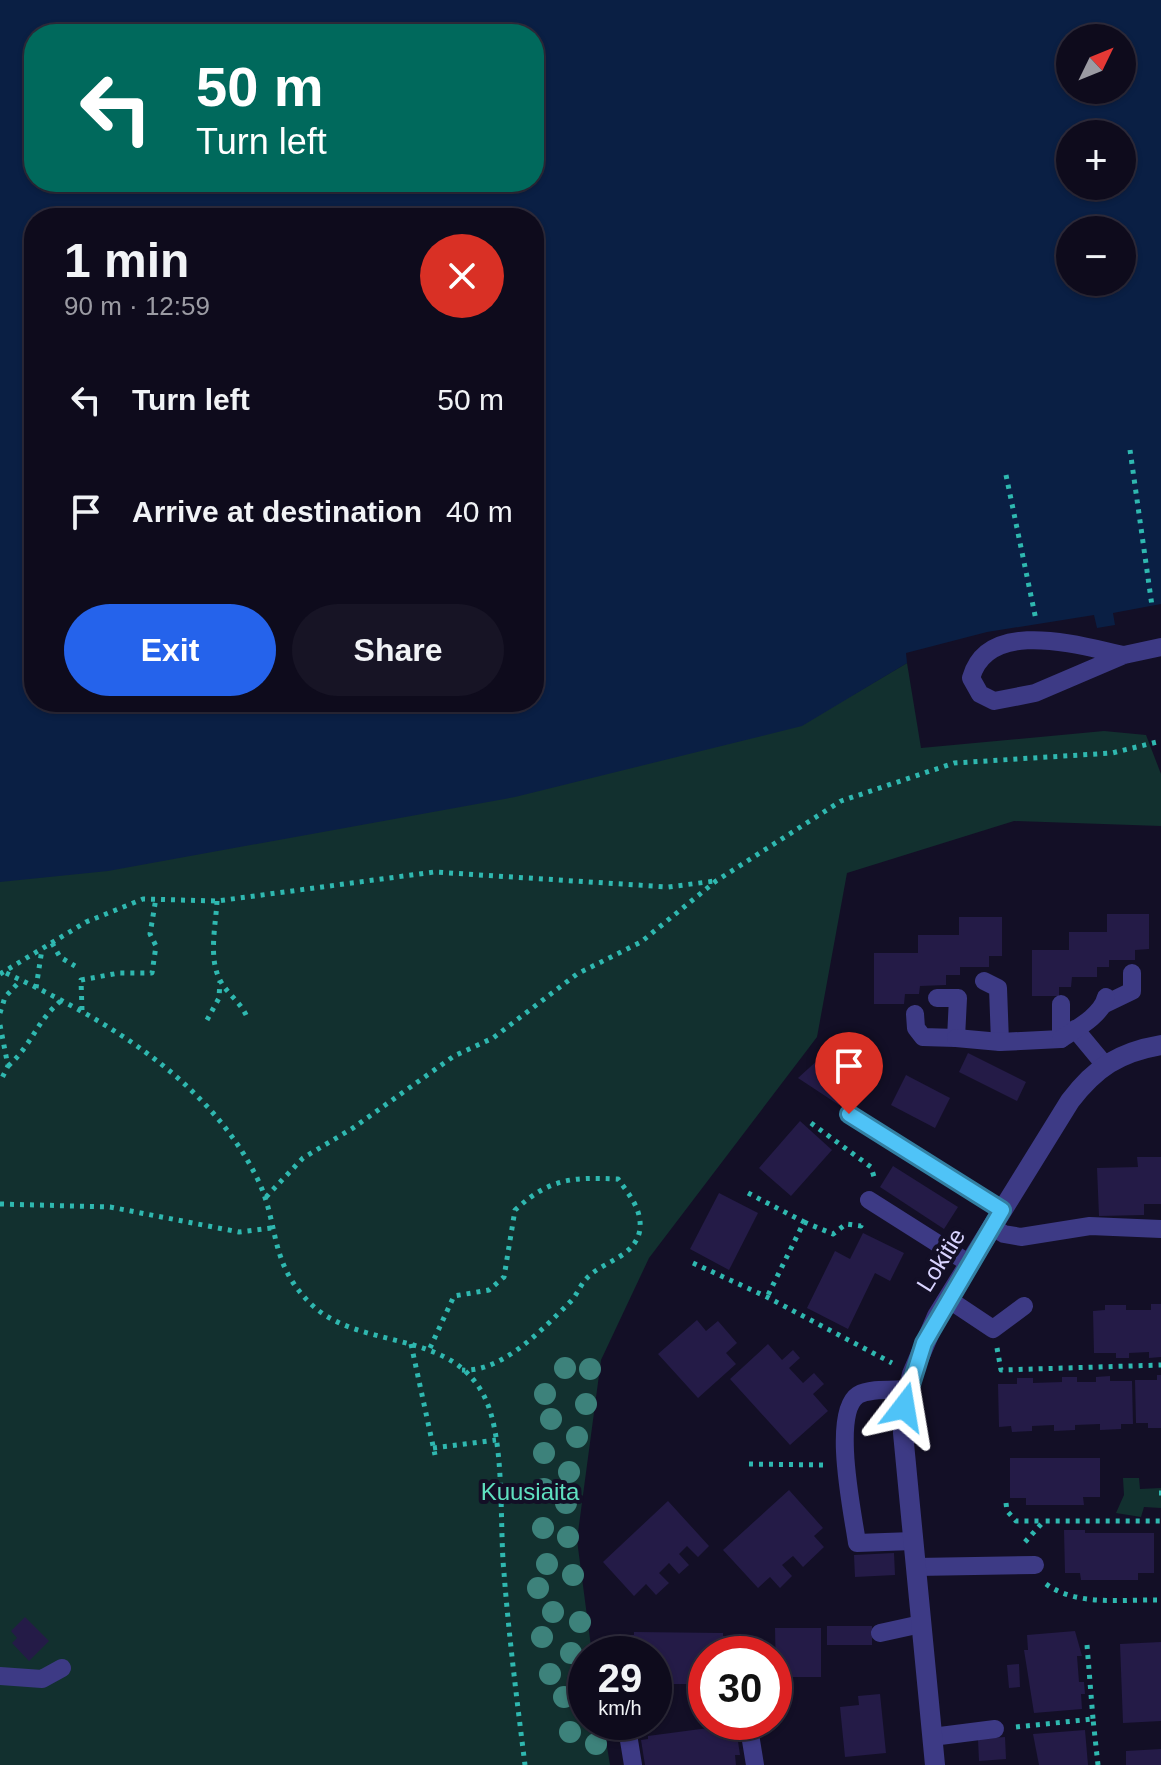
<!DOCTYPE html>
<html lang="en">
<head>
<meta charset="utf-8">
<style>
  body { margin:0; font-family:Helvetica,sans-serif; background:#171425; color:#f1f3f6; height:100vh; display:flex; flex-direction:column; font-size:30px; white-space:nowrap }
  * { box-sizing:border-box; margin:0 }
  p { font-size:26px; color:#9b9ba3 }
  .icon { flex:none; width:44px; height:44px; fill:none; stroke:currentColor; stroke-width:2; stroke-linecap:round; stroke-linejoin:round }
  .map { position:relative; flex:1; overflow:hidden }
  .details { position:absolute; left:24px; top:208px; width:520px; height:504px; display:flex; flex-direction:column; background:#0e0b1c; border-radius:32px; box-shadow:0 2px 6px #0004,0 0 0 2px #2e2b3b }
  .details>* { flex:none }
  .hud { position:absolute; left:24px; top:24px; width:520px; height:168px; border-radius:32px; box-shadow:0 2px 6px #0004,0 0 0 2px #2e2b3b; background:#00695c; color:#fff; overflow:hidden }
  .needle { width:52px; rotate:47deg }
  .tools { position:absolute; left:1056px; top:24px; display:grid; gap:16px }
  .tools a { display:grid; place-items:center; width:80px; height:80px; border-radius:50%; background:#0e0b1c; box-shadow:0 2px 6px #0004,0 0 0 2px #2e2b3b; font-size:40px }
  .speed { position:absolute; left:568px; top:1636px; display:flex; gap:16px; font-size:40px; font-weight:700; text-align:center }
  .speed>* { display:grid; place-content:center; width:104px; height:104px; border-radius:50%; background:#0e0b1c; box-shadow:0 2px 6px #0004,0 0 0 2px #2e2b3b; line-height:1 }
  .speed small { font-size:20px; font-weight:400 }
  .speed .limit { border:12px solid #d22; background:#fff; color:#111 }
  .pin { position:absolute; display:grid; place-items:center; width:68px; height:68px; color:#fff; margin:-82px -34px; border-radius:50% 50% 50% 0; rotate:-45deg; box-shadow:0 0 8px #0007 }
  .pin .icon { rotate:45deg }
  .me { position:absolute; width:88px; margin:-44px; rotate:14deg; stroke-linejoin:round; filter:drop-shadow(0 0 6px #0008) }
  .turn { display:flex; align-items:center; gap:28px; height:168px; padding:0 40px; font-size:36px }
  .turn .icon { width:104px; height:104px; stroke-width:2.5 }
  .turn b { display:block; font-size:56px; line-height:68px }
  .round { display:grid; place-items:center; flex:none; width:84px; height:84px; border-radius:42px; background:#171425 }
  .overview { display:flex; align-items:center; justify-content:space-between; height:136px; padding:0 40px }
  h1 { font-size:48px; font-weight:700; line-height:60px }
  .button { display:flex; gap:16px; margin-top:auto; padding:16px 40px }
  .button a { flex:1; height:92px; border-radius:48px; background:#2563eb; color:#fff; font-size:32px; font-weight:700; line-height:92px; text-align:center }
  .button a+a { background:#171425; color:#f1f3f6 }
  ul { padding:0; list-style:none }
  li { display:flex; align-items:center; gap:24px; height:112px; padding:0 40px }
  li div { flex:1 }
  li b { display:block; font-size:30px }
  li em { font-style:normal }
  .map>svg:first-child { display:block }
  .green { fill:#12302f }
  .water { fill:#0a1f44; fill-rule:evenodd }
  .building { fill:#241b47 }
  .lines { fill:none; stroke-linecap:round; stroke-linejoin:round }
  .path { stroke:#2fb8b0; stroke-width:5; stroke-dasharray:4 6; stroke-linecap:butt }
  .lane { stroke:#3d3a85; stroke-width:18 }
  .street { stroke:#3d3a85; stroke-width:20 }
  .tree { fill:#3d827b }
  .route-casing { stroke:#337fa1; stroke-width:20 }
  .route { stroke:#4fc3f7; stroke-width:14 }
  .labels { text-anchor:middle; stroke-width:8; stroke-linejoin:round; paint-order:stroke }
  .street-label { font-size:24px; fill:#d9d4ff; stroke:#130f26 }
  .park-label { font-size:24px; fill:#5fe0c0; stroke:#130f26 }
</style>
</head>
<body>
<div class="map">
<svg width="1161" height="1765" viewBox="0 0 1161 1765">
  <rect width="100%" height="100%" fill="#130f26"/>
  <g class="green">
    <path d="M907,663L921,748L1104,731L1146,735L1161,774V826L1014,821L847,873L817,1037L649,1258L601,1360L577,1540L592,1654H586V1722H603L610,1765H0V769L389,721L851,696Z"/>
    <path d="M1123,1478H1139L1140,1489L1161,1488V1508L1144,1507L1141,1517L1116,1513L1124,1495Z"/>
  </g>
  <path class="water" d="M0,0H1161V604L1113,613L1115,625L1097,628L1094,615L987,632L906,653L907,663L802,726L515,797L108,871L0,882ZM34,34H534V182H34ZM1070,38H1122V90H1070ZM1070,134H1122V186H1070ZM34,218H534V702H34ZM1070,230H1122V282H1070Z"/>
  <g class="building">
    <path d="M1107,914H1149V949L1135,950V960H1109V967H1097V977H1072L1071,987H1059V996H1032V950H1069V932H1107Z"/>
    <path d="M959,917H1002V956H989V967H960V975H946V985L920,986L919,994H905L904,1004H874V953H918V935H959Z"/>
    <path d="M840,1040L872,1070L839,1105L798,1078Z"/>
    <path d="M968,1053L1026,1082L1017,1101L959,1072Z"/>
    <path d="M906,1075L950,1098L935,1128L891,1105Z"/>
    <path d="M800,1121L832,1150L791,1196L759,1168Z"/>
    <path d="M1137,1157H1161V1204H1144V1215L1099,1216L1097,1168L1138,1167Z"/>
    <path d="M893,1166L958,1207L944,1229L880,1187Z"/>
    <path d="M719,1193L758,1213L729,1270L690,1249Z"/>
    <path d="M863,1233L904,1253L890,1281L875,1273L848,1329L807,1308L835,1251L850,1259Z"/>
    <path d="M1151,1304H1161V1357L1149,1358V1352L1129,1353V1358H1116V1353H1094L1093,1311L1105,1310V1305H1126V1310H1151Z"/>
    <path d="M697,1320L706,1331L718,1321L737,1343L726,1353L736,1364L698,1398L658,1354Z"/>
    <path d="M768,1344L782,1360L793,1350L800,1358L789,1368L803,1383L814,1373L824,1384L813,1394L828,1411L790,1445L730,1379Z"/>
    <path d="M1157,1375H1161V1428H1148V1423H1136L1135,1380H1157Z"/>
    <path d="M1110,1376V1381H1132L1133,1424H1121V1429L1100,1430V1424L1075,1425V1430L1054,1431V1425L1032,1426V1431L1012,1432L1011,1426L999,1427L998,1384H1017V1378H1033V1383L1062,1382V1377H1077V1382H1096V1377Z"/>
    <path d="M1010,1458H1100V1497H1083L1084,1505H1026V1498H1010Z"/>
    <path d="M789,1490L823,1528L814,1536L824,1547L803,1567L793,1556L782,1565L792,1576L780,1588L770,1577L758,1588L723,1550Z"/>
    <path d="M668,1501L709,1546L698,1557L687,1546L679,1554L689,1565L679,1574L669,1563L659,1573L669,1583L656,1595L646,1584L634,1596L603,1562Z"/>
    <path d="M1064,1530H1085V1533H1154V1573H1138V1580H1081L1080,1573H1065Z"/>
    <path d="M894,1553L895,1575L855,1577L854,1555Z"/>
    <path d="M25,1617L49,1641L29,1661L12,1643L17,1638L11,1631Z"/>
    <rect x="827" y="1626" width="45" height="19"/>
    <path d="M775,1628H821V1677H776Z"/>
    <path d="M1075,1631L1082,1656H1077L1079,1682H1084L1085,1694H1081L1082,1709L1034,1713L1024,1650H1028L1027,1635Z"/>
    <path d="M634,1632L723,1633V1636L729,1637V1654H706V1684H654V1654H627V1635H634Z"/>
    <path d="M1161,1642V1721L1123,1723L1120,1644Z"/>
    <path d="M1019,1664L1020,1687L1009,1688L1007,1665Z"/>
    <path d="M880,1694L886,1753L845,1757L840,1707L859,1705L858,1696Z"/>
    <path d="M731,1725V1728H736L740,1755H735L736,1765H645L641,1740L648,1739V1736Z"/>
    <path d="M1085,1730L1088,1765H1039L1033,1734Z"/>
    <path d="M1005,1737L1006,1759L979,1761L978,1739Z"/>
    <path d="M1161,1749V1765H1126V1751Z"/>
  </g>
  <g class="lines">
    <g class="path">
      <path d="M1130,450L1152,606"/>
      <path d="M1006,475L1036,620"/>
      <path d="M217,901C216,924 208,958 220,980C227,994 240,1001 247,1017"/>
      <path d="M52,943L60,957L75,966"/>
      <path d="M6,973C103,1018 209,1079 258,1180C280,1226 268,1263 312,1305C360,1350 448,1329 483,1394C506,1436 499,1523 504,1573C509,1637 517,1701 525,1765"/>
      <path d="M0,974L86,922L143,899L217,901L434,872L668,887L715,881"/>
      <path d="M36,988L42,949"/>
      <path d="M82,1010L81,980L119,973H152L156,946L150,934L156,898"/>
      <path d="M0,1013L5,997L21,980"/>
      <path d="M207,1020L219,998L220,981"/>
      <path d="M0,1025L8,1066L2,1078"/>
      <path d="M8,1066C33,1044 36,1021 62,1000"/>
      <path d="M811,1123L871,1167L875,1180"/>
      <path d="M748,1193L804,1222L767,1297"/>
      <path d="M266,1197L303,1158L353,1128L454,1056L493,1038L577,974L641,942L716,881L841,801L954,763L1112,753L1161,741"/>
      <path d="M0,1204L110,1207L239,1232L271,1228"/>
      <path d="M804,1222L833,1234L846,1224L861,1226L862,1223"/>
      <path d="M693,1263L767,1297L892,1363"/>
      <path d="M411,1344L435,1455"/>
      <path d="M430,1348L454,1296L489,1290L504,1277L515,1210C550,1178 572,1177 618,1179C628,1193 642,1209 640,1229C636,1257 603,1261 587,1278C580,1285 577,1296 569,1303C543,1329 501,1373 462,1370"/>
      <path d="M997,1348L1001,1370L1161,1365"/>
      <path d="M433,1448L496,1440"/>
      <path d="M749,1464L824,1465"/>
      <path d="M1159,1493H1161"/>
      <path d="M1006,1503L1007,1511L1016,1521H1044"/>
      <path d="M1025,1542L1044,1521H1161"/>
      <path d="M1046,1584C1078,1607 1123,1599 1161,1600"/>
      <path d="M1087,1645L1093,1719"/>
      <path d="M1016,1727L1093,1719L1098,1765"/>
    </g>
    <g class="lane">
      <path d="M1124,655C1080,646 988,617 971,678L980,694L994,701L1035,693L1124,655L1161,647"/>
      <path d="M984,981L998,988L1000,1042"/>
      <path d="M1105,1004L1132,991V973"/>
      <path d="M915,1014L916,1028L923,1037L956,1038L958,998H937"/>
      <path d="M1075,1029L1104,1064"/>
      <path d="M956,1038L1000,1042L1061,1039V1004"/>
      <path d="M1061,1039C1076,1029 1102,1015 1106,997"/>
      <path d="M849,1114L1002,1210"/>
      <path d="M869,1200L970,1264"/>
      <path d="M992,1227L1004,1234L1021,1237L1090,1226L1161,1229"/>
      <path d="M948,1299L993,1329L1024,1306"/>
      <path d="M908,1389C894,1390 870,1388 858,1395C831,1413 853,1514 857,1543L913,1541"/>
      <path d="M916,1567L1035,1565"/>
      <path d="M880,1633L921,1624"/>
      <path d="M0,1676L42,1679L62,1668"/>
      <path d="M626,1722L633,1765"/>
      <path d="M748,1722L755,1765"/>
      <path d="M932,1737L995,1729"/>
    </g>
    <path class="street" d="M935,1765L903,1433L904,1407L912,1374L937,1316L1070,1101C1095,1068 1119,1052 1161,1045"/>
  </g>
  <g class="tree">
    <circle cx="565" cy="1368" r="11"/>
    <circle cx="590" cy="1369" r="11"/>
    <circle cx="545" cy="1394" r="11"/>
    <circle cx="586" cy="1404" r="11"/>
    <circle cx="551" cy="1419" r="11"/>
    <circle cx="577" cy="1437" r="11"/>
    <circle cx="544" cy="1453" r="11"/>
    <circle cx="569" cy="1472" r="11"/>
    <circle cx="544" cy="1489" r="11"/>
    <circle cx="566" cy="1503" r="11"/>
    <circle cx="543" cy="1528" r="11"/>
    <circle cx="568" cy="1537" r="11"/>
    <circle cx="547" cy="1564" r="11"/>
    <circle cx="573" cy="1575" r="11"/>
    <circle cx="538" cy="1588" r="11"/>
    <circle cx="553" cy="1612" r="11"/>
    <circle cx="580" cy="1622" r="11"/>
    <circle cx="542" cy="1637" r="11"/>
    <circle cx="571" cy="1653" r="11"/>
    <circle cx="550" cy="1674" r="11"/>
    <circle cx="564" cy="1697" r="11"/>
    <circle cx="570" cy="1732" r="11"/>
    <circle cx="596" cy="1744" r="11"/>
  </g>
  <g class="lines">
    <defs>
      <path id="route" d="M849,1114L1002,1210L924,1343L904,1407"/>
    </defs>
    <use href="#route" class="route-casing"/>
    <use href="#route" class="route"/>
  </g>
  <g class="labels">
    <g class="street-label">
      <text transform="translate(941 1260) rotate(-58)" y="8">Lokitie</text>
    </g>
    <g class="park-label">
      <text x="530" y="1500">Kuusiaita</text>
    </g>
  </g>
</svg>
<div class="tools">
<a><svg class="needle" viewBox="-14 -14 28 28"><path d="M0-13l5 13h-10z" fill="#e53935"/><path d="M0 13l5-13h-10z" fill="#9b9ba3"/></svg></a>
<a>+</a>
<a>−</a>
</div>
<div class="speed"><div>29<small>km/h</small></div><div class="limit">30</div></div>
<div class="pin" style="left:849px;top:1114px;background:#d93025"><svg class="icon" aria-label="arrive" viewBox="0 0 24 24"><path d="M6 21V4h12l-3 4 3 4H6"/></svg></div>
<svg class="me" style="left:904px;top:1407px" viewBox="-20 -20 40 40"><path d="M0-17L14 15 0 8-14 15z" fill="#4fc3f7" stroke="#fff" stroke-width="4"/></svg>
<div class="hud">
<div class="turn"><svg class="icon" aria-label="left" viewBox="0 0 24 24"><path d="M17 20v-9H6M10 6l-5 5 5 5"/></svg><div><b>50 m</b>Turn left</div></div>
</div>
<section class="details">
<div class="overview"><div><h1>1 min</h1><p>90 m · 12:59</p></div><a class="round" style="background:#d93025;color:#fff"><svg class="icon" aria-label="close" viewBox="0 0 24 24"><path d="M6 6l12 12M18 6L6 18"/></svg></a></div>
<ul>
<li><svg class="icon" aria-label="left" viewBox="0 0 24 24"><path d="M17 20v-9H6M10 6l-5 5 5 5"/></svg><div><b>Turn left</b></div><em>50 m</em></li>
<li><svg class="icon" aria-label="arrive" viewBox="0 0 24 24"><path d="M6 21V4h12l-3 4 3 4H6"/></svg><div><b>Arrive at destination</b></div><em>40 m</em></li>
</ul>
<div class="button"><a>Exit</a><a>Share</a></div>
</section>
</div>
</body>
</html>
